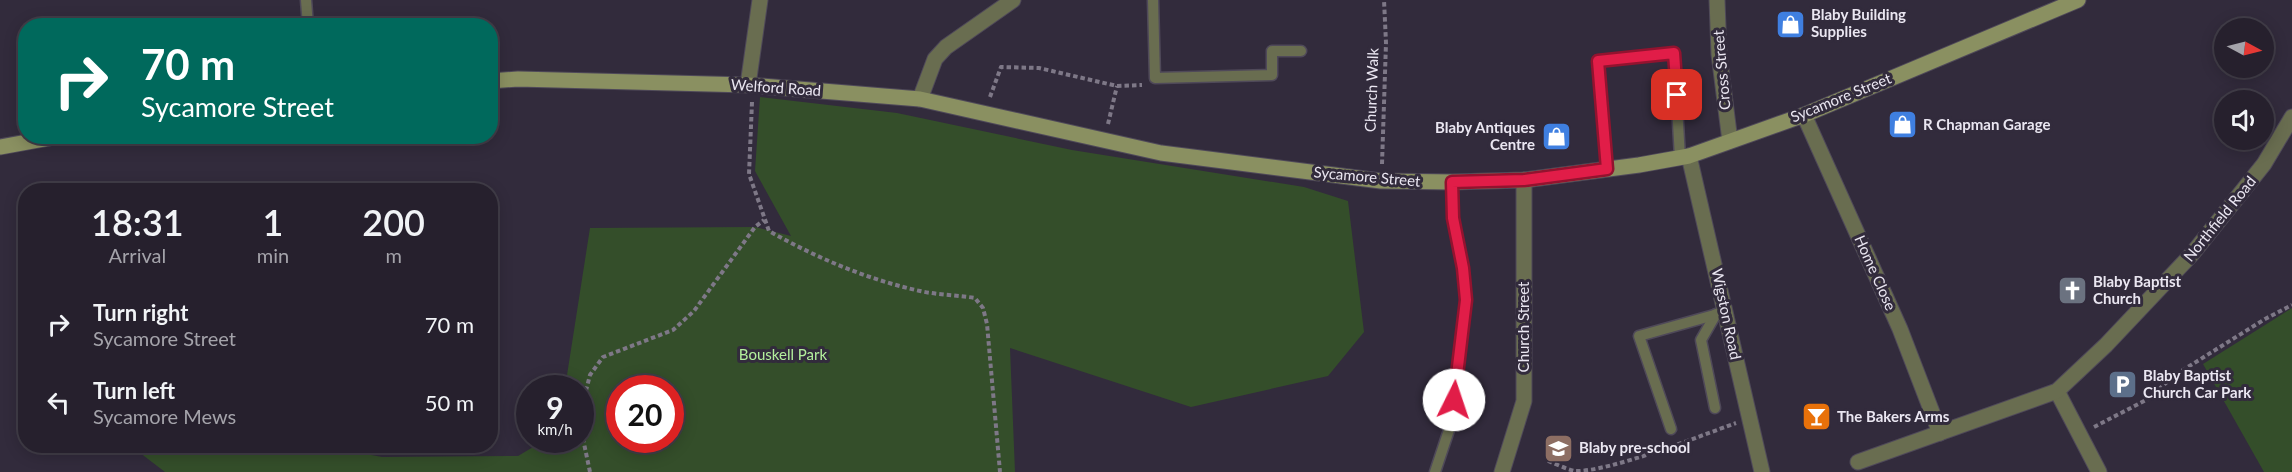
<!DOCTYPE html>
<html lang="en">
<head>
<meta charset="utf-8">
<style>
  body { margin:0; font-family:Lato,sans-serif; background:#2e2835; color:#f1f3f6; height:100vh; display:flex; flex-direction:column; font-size:22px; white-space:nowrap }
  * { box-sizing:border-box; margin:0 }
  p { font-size:20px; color:#a4a3aa }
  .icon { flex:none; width:33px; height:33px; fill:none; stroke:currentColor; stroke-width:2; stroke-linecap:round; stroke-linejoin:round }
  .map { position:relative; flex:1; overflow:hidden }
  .sheet { position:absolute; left:18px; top:183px; width:480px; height:270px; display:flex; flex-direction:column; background:#26202d; border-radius:24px; box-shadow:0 3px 15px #0003,0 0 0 2px #423e49 }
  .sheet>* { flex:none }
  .top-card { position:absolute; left:18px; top:18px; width:480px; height:126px; border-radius:24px; box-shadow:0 3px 15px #0003,0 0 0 2px #423e49; background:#00695c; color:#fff; overflow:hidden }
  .needle { width:39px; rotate:97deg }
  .fabs { position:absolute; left:2214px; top:18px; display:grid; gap:12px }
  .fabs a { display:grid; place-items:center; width:60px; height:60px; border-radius:50%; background:#26202d; box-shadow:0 3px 15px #0003,0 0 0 2px #423e49; font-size:30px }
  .speed { position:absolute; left:516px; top:375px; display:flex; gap:12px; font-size:30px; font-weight:700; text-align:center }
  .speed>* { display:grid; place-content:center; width:78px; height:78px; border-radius:50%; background:#26202d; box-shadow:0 3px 15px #0003,0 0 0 2px #423e49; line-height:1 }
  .speed small { font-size:15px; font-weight:400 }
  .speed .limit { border:9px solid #d22; background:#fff; color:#111 }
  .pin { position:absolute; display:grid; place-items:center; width:51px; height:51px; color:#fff; margin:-26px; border-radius:12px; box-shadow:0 3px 9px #0006 }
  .me { position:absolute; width:66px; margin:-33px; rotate:4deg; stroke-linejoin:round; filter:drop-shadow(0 0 4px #0008) }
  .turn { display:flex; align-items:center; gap:21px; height:126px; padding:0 24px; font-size:27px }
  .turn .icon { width:78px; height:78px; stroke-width:2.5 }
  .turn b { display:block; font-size:42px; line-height:51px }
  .eta { display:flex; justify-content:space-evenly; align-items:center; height:102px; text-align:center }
  .eta b { font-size:36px; font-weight:600; line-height:42px }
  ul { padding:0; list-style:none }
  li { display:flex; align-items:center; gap:18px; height:78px; padding:0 24px }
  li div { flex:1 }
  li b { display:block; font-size:22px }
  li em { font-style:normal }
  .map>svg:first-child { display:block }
  .green { fill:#344e2a; fill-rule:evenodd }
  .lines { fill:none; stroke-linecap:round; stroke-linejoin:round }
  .lane-casing { stroke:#4f4959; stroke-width:13 }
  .street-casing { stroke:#4f4959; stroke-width:17 }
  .secondary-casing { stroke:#4f4959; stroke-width:17 }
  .path { stroke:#7e7887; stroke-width:4; stroke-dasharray:4.5 3; stroke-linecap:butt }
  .lane { stroke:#696d50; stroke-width:10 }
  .street { stroke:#696d50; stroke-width:15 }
  .secondary { stroke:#8a9061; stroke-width:15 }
  .route-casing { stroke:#92132f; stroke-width:15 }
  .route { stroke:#e11d48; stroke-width:10 }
  .labels { text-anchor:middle; stroke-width:6; stroke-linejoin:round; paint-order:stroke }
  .poi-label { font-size:15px; font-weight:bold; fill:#eae6f1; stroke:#322b3c; text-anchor:start }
  .street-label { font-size:15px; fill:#eae6f1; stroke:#322b3c }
  .park-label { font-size:15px; fill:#b3ef9c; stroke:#322b3c }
</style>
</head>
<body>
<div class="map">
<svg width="2292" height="472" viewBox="0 0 2292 472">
  <rect width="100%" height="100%" fill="#322b3c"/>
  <g class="green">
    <path d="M760,97L897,113L1072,150L1304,187L1348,201L1364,332L1328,376L1191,407L1010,348L1015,472H165L131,446H324L382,457L518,456L545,440H580V388H565L590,228L755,227L791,236L755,171ZM620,388H670V440H620Z"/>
    <path d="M2292,308V472H2264L2203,364Z"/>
  </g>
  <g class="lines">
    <defs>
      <g id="lane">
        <path d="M306,0L308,26"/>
        <path d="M1153,0L1155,78L1272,75V51H1301"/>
        <path d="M1607,169L1598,61L1674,53L1680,158"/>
        <path d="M1715,408L1701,340L1716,314"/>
        <path d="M1671,429L1639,336L1725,312"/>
        <path d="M1435,472L1450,427L1466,300L1463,268L1453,218L1452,182"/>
      </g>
      <g id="street">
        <path d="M1717,0L1719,54L1730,141"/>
        <path d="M748,85L760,0"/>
        <path d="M920,99L935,59L946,47L1013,0"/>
        <path d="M1804,115L1900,329L1940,433"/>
        <path d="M1689,156L1762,472"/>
        <path d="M2057,391L2099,472"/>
        <path d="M1858,462L2057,391L2106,345L2192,254L2264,164L2292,117"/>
        <path d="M1502,472L1524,401V180"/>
      </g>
      <g id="secondary">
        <path d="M490,81L518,79L748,85L920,99L1161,153L1381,181L1452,182L1524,180L1639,165L1689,156L1804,115L2078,0"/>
        <path d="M0,147L60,136"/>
      </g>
    </defs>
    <use href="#lane" class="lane-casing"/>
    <use href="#street" class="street-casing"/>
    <use href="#secondary" class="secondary-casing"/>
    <g class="path">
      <path d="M990,97L1001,67L1039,68L1117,86L1142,85"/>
      <path d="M752,102L749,174L769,231C817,258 866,279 920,291C938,295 957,295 975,298L983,308L987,324L1000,472"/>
      <path d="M1108,124L1117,86"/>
      <path d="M1382,164L1386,43L1384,0"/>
      <path d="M2094,427L2148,399L2175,375L2265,319L2292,305"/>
      <path d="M1548,461C1556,464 1566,469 1575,471C1609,472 1700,436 1736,423"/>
      <path d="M590,472L582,434V406L590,375L603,357L673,330L694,311L755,227L764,220"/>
    </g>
    <use href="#lane" class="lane"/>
    <use href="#street" class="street"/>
    <use href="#secondary" class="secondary"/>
  </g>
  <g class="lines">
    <defs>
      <path id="route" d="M1454,400L1466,300L1463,268L1453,218L1452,182L1524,180L1607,169L1598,61L1674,53L1677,95"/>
    </defs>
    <use href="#route" class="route-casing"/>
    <use href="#route" class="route"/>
  </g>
  <defs>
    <symbol id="shop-square" viewBox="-11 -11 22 22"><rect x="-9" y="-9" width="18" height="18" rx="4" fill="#3f7fe0" stroke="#322b3c"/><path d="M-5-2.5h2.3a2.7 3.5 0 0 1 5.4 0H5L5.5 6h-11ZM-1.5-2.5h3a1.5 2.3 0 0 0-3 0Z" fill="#fff"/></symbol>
    <symbol id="church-square" viewBox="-11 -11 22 22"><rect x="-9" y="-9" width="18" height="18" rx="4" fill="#6b7280" stroke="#322b3c"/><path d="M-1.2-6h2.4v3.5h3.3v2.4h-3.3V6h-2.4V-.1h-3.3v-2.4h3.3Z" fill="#fff"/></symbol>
    <symbol id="parking-square" viewBox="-11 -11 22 22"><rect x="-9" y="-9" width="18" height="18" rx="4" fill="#5c6f8a" stroke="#322b3c"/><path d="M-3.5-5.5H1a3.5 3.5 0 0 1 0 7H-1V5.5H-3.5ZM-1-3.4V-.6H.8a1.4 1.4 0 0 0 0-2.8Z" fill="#fff"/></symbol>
    <symbol id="bar-square" viewBox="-11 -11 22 22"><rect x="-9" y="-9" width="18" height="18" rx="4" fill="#e8710a" stroke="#322b3c"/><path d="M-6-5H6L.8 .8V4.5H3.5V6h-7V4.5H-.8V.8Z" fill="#fff"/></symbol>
    <symbol id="school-square" viewBox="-11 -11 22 22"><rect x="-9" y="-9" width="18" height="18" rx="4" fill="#8d6e63" stroke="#322b3c"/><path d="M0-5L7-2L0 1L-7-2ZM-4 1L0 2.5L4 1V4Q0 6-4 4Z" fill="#fff"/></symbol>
  </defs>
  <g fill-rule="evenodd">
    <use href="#shop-square" x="1774" y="8" width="33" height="33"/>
    <use href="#shop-square" x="1886" y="108" width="33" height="33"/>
    <use href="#shop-square" x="1540" y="120" width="33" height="33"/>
    <use href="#church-square" x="2056" y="274" width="33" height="33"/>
    <use href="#parking-square" x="2106" y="368" width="33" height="33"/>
    <use href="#bar-square" x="1800" y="400" width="33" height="33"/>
    <use href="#school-square" x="1542" y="432" width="33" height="33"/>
  </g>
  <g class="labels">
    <g class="poi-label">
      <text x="1811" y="20">Blaby Building<tspan x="1811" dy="17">Supplies</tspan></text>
      <text x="1923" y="130">R Chapman Garage</text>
      <text x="1535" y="133" text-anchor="end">Blaby Antiques<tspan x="1535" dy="17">Centre</tspan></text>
      <text x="2093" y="287">Blaby Baptist<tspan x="2093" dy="17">Church</tspan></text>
      <text x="2143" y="381">Blaby Baptist<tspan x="2143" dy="17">Church Car Park</tspan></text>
      <text x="1837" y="422">The Bakers Arms</text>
      <text x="1579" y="453">Blaby pre-school</text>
    </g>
    <g class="street-label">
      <text transform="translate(1722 70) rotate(-95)" y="5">Cross Street</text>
      <text transform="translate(776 88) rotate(4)" y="5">Welford Road</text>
      <text transform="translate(1372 90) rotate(-88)" y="5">Church Walk</text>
      <text transform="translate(1841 98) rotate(-22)" y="5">Sycamore Street</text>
      <text transform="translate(1367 177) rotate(5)" y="5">Sycamore Street</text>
      <text transform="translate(2220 219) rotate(-51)" y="5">Northfield Road</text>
      <text transform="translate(1875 273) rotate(66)" y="5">Home Close</text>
      <text transform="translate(1726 314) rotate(78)" y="5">Wigston Road</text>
      <text transform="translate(1524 327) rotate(-90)" y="5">Church Street</text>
    </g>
    <g class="park-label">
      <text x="783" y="360">Bouskell Park</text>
    </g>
  </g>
</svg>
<div class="fabs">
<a><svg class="needle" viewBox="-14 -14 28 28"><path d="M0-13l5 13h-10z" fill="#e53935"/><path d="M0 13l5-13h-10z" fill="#a4a3aa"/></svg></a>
<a><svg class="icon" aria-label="sound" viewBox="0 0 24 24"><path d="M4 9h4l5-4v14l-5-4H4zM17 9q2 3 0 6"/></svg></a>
</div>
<div class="speed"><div>9<small>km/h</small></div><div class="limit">20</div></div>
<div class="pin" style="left:1677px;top:95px;background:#d93025"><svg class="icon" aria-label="arrive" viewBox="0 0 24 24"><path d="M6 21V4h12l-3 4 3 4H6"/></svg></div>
<svg class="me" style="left:1454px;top:400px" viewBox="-20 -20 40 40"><circle r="19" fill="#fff"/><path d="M0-13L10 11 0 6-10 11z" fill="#e11d48"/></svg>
<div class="top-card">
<div class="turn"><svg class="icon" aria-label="right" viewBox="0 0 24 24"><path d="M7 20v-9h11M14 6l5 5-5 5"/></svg><div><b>70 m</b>Sycamore Street</div></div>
</div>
<section class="sheet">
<div class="eta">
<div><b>18:31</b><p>Arrival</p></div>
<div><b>1</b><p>min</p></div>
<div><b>200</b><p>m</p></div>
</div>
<ul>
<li><svg class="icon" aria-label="right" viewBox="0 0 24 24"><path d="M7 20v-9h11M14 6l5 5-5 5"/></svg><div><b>Turn right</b><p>Sycamore Street</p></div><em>70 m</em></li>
<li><svg class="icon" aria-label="left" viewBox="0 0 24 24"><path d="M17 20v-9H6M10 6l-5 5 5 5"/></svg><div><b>Turn left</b><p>Sycamore Mews</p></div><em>50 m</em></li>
</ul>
</section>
</div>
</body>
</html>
